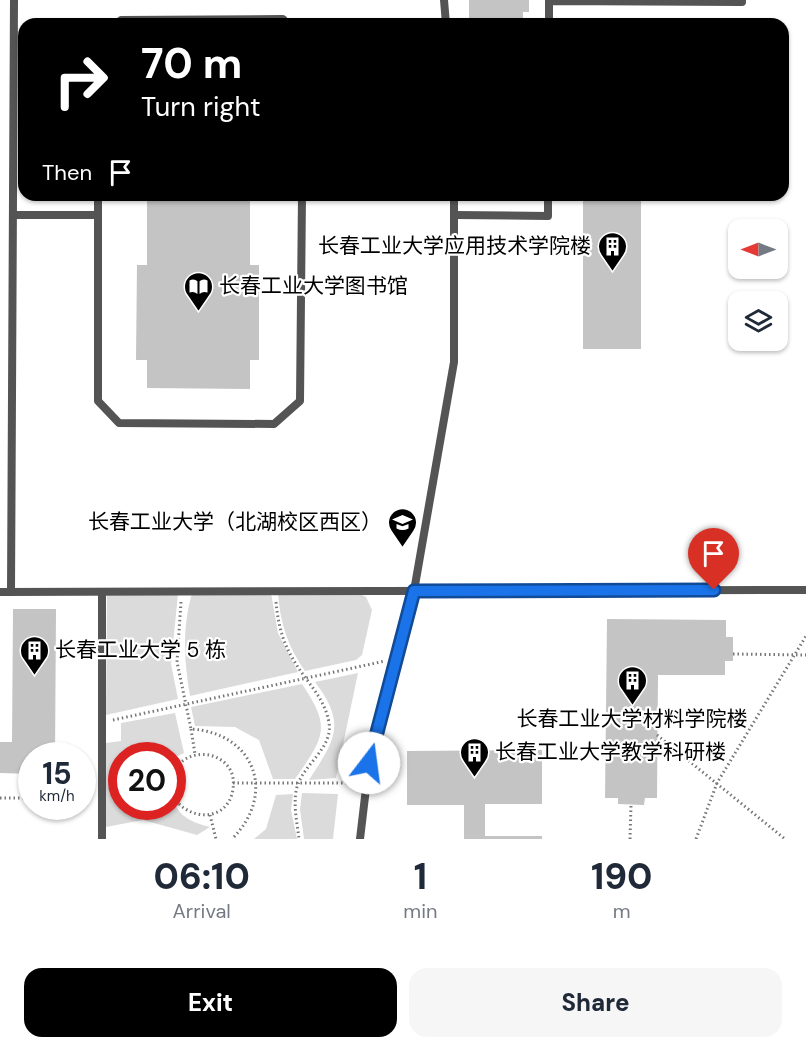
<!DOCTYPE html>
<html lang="en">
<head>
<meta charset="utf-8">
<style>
  body { margin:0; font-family:"DM Sans","Noto Sans SC",sans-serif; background:#f6f6f7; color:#1f2937; height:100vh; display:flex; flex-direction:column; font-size:22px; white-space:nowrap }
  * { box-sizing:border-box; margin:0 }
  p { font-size:20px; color:#747a83 }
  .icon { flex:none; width:33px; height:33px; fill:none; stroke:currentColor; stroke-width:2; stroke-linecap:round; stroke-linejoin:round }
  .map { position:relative; height:839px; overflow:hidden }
  .drawer { display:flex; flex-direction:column; background:#fff; flex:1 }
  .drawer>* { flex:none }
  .banner { position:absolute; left:18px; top:18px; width:771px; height:183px; border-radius:18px; box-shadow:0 2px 4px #0004; background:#000; color:#fff; overflow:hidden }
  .needle { width:39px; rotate:270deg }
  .buttons { position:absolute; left:728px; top:219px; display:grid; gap:12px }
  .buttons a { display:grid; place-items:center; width:60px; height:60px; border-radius:12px; background:#fff; box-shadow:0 2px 4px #0004; font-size:30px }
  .speed { position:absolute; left:18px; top:742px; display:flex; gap:12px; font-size:30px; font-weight:700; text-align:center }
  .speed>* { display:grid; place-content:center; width:78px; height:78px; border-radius:50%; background:#fff; box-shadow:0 2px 4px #0004; line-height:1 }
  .speed small { font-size:15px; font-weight:400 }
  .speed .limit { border:9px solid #d22; background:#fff; color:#111 }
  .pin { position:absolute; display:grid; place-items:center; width:51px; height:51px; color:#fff; margin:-62px -26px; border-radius:50% 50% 50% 0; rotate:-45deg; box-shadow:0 0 6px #0007 }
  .pin .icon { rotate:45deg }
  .me { position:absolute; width:66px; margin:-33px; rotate:15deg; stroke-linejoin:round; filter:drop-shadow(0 0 4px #0008) }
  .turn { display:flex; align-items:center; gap:21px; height:126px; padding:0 24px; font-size:27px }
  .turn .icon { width:78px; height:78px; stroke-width:2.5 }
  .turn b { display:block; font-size:42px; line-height:51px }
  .then { display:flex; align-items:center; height:57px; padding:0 24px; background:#0003; gap:12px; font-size:22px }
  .eta { display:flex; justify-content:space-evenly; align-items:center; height:102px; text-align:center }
  .eta b { font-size:36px; font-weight:800; line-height:42px }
  .primary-button { display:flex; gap:12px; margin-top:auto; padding:12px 24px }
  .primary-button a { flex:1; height:69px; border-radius:18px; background:#000; color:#fff; font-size:24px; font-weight:800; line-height:69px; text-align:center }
  .primary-button a+a { background:#f6f6f7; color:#1f2937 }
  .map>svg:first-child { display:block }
  .green { fill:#dbdbdb }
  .building { fill:#c4c4c4 }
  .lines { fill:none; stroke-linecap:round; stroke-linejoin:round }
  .path { stroke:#767676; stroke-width:3; stroke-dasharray:1.5 3; stroke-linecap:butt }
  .service { stroke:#545454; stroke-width:8 }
  .route-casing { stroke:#114b97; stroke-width:15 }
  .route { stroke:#1a73e8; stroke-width:10 }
  .labels { text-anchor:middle; stroke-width:4.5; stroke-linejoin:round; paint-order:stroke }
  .poi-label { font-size:21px; fill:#000; stroke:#fff; text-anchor:start }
</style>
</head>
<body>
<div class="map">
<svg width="806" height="839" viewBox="0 0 806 839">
  <rect width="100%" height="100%" fill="#fff"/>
  <g class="green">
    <path d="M192,593H271L278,633L298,672L190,696C184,661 182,628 192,593Z"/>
    <path d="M278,593L360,594L366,597L372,610L362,655L356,660L305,671C288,647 280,623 278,593Z"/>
    <path d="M107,594H178L171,664L178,699L106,715Z"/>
    <path d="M358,673L336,778L309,780C335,740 347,724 315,682Z"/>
    <path d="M302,684C332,728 324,737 295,779H273L259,740L235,727L195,726L191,707Z"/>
    <path d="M175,713L184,753L176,757L173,768L172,756H122V807H172L173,800C180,818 192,822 210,827L197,835L143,820L106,827V743L121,741V723Z"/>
    <path d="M302,793L338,794L333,839H304L300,809Z"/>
    <path d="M293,794L291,810L297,839H254L266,829L276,795Z"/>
  </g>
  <g class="building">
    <path d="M469,0H529V12H523V24H469Z"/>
    <path d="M147,195H250V265H259V360H250V389L147,388V360H136L137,265H147Z"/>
    <rect x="583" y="195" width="58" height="154"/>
    <path d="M13,609H56L55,756H32V774L0,773V742H12Z"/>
    <path d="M607,619L726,620V637H733V661H725V675H658L657,798H645L644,805L618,804V798H605Z"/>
    <path d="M542,750V804H485V836H542V839H464V805H407V751Z"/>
  </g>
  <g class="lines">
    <g class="path">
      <path d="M181,602L177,662L191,729C255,733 277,794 232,839"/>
      <path d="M276,602C278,623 282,641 293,659C305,681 325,697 329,723C333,747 305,764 298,784C292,800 297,822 299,839"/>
      <path d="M733,654L806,655"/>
      <path d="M113,720L385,661"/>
      <path d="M191,729L195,754"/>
      <path d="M657,735L785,839"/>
      <path d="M172,776C184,741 239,751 233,789C228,824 185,821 172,794"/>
      <path d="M233,783H354"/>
      <path d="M0,798H32"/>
      <path d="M210,815L216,839"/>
      <path d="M630,839L631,805"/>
      <path d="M696,839L717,783L806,636"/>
    </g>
    <g class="service">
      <path d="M444,0L446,24"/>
      <path d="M116,24L121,20L283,19L287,24"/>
      <path d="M549,24V1L742,2V0"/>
      <path d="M98,195V401L119,423L274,424L300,401L302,195"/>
      <path d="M13,215H98"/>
      <path d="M454,215L548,216V195"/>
      <path d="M0,592L806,590"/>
      <path d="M11,592L14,0"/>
      <path d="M102,592V839"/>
      <path d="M360,839L369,763L414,591L454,362V195"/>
    </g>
  </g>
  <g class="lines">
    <defs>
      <path id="route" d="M369,763L414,591L714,590"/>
    </defs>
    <use href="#route" class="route-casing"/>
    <use href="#route" class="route"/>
  </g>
  <defs>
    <symbol id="building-pin" viewBox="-11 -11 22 30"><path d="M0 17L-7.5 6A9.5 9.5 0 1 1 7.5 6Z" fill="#000" stroke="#fff"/><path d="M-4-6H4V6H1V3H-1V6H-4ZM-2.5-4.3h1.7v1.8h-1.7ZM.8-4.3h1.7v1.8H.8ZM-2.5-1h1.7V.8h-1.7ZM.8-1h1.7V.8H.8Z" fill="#fff"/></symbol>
    <symbol id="library-pin" viewBox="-11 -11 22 30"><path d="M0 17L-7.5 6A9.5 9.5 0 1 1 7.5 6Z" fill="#000" stroke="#fff"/><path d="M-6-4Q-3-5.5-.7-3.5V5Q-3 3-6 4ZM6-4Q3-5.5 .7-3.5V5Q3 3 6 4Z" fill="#fff"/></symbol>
    <symbol id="university-pin" viewBox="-11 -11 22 30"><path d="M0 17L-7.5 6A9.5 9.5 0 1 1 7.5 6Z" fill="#000" stroke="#fff"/><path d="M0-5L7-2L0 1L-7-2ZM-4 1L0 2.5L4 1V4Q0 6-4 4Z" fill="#fff"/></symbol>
  </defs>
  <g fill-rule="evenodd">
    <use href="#building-pin" x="596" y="230" width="33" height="45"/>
    <use href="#library-pin" x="182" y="270" width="33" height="45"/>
    <use href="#university-pin" x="386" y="506" width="33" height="45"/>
    <use href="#building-pin" x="18" y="634" width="33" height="45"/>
    <use href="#building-pin" x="616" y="664" width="33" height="45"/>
    <use href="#building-pin" x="458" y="736" width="33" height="45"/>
  </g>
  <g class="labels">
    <g class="poi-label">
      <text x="591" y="253" text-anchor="end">长春工业大学应用技术学院楼</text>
      <text x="219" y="293">长春工业大学图书馆</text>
      <text x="382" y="529" text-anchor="end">长春工业大学（北湖校区西区）</text>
      <text x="55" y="657">长春工业大学 5 栋</text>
      <text x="632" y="726" text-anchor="middle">长春工业大学材料学院楼</text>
      <text x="495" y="759">长春工业大学教学科研楼</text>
    </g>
  </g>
</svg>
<div class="buttons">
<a><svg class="needle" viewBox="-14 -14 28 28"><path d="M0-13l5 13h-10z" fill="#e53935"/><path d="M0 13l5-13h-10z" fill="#747a83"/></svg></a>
<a><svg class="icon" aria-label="layers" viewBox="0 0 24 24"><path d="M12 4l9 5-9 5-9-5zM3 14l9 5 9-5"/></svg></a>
</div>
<div class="speed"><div>15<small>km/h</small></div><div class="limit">20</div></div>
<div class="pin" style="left:714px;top:590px;background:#d93025"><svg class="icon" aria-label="arrive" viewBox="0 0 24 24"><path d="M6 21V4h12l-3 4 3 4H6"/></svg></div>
<svg class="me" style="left:369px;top:763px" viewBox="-20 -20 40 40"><circle r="19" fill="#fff"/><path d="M0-13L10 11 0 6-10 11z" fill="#1a73e8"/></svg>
<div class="banner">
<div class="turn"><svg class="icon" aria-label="right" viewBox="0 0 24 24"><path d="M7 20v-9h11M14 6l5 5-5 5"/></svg><div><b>70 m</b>Turn right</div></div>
<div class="then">Then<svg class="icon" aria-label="arrive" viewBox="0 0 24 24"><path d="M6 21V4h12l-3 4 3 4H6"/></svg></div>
</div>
</div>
<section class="drawer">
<div class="eta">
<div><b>06:10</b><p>Arrival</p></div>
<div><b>1</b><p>min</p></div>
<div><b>190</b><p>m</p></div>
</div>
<div class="primary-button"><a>Exit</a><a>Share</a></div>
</section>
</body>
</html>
